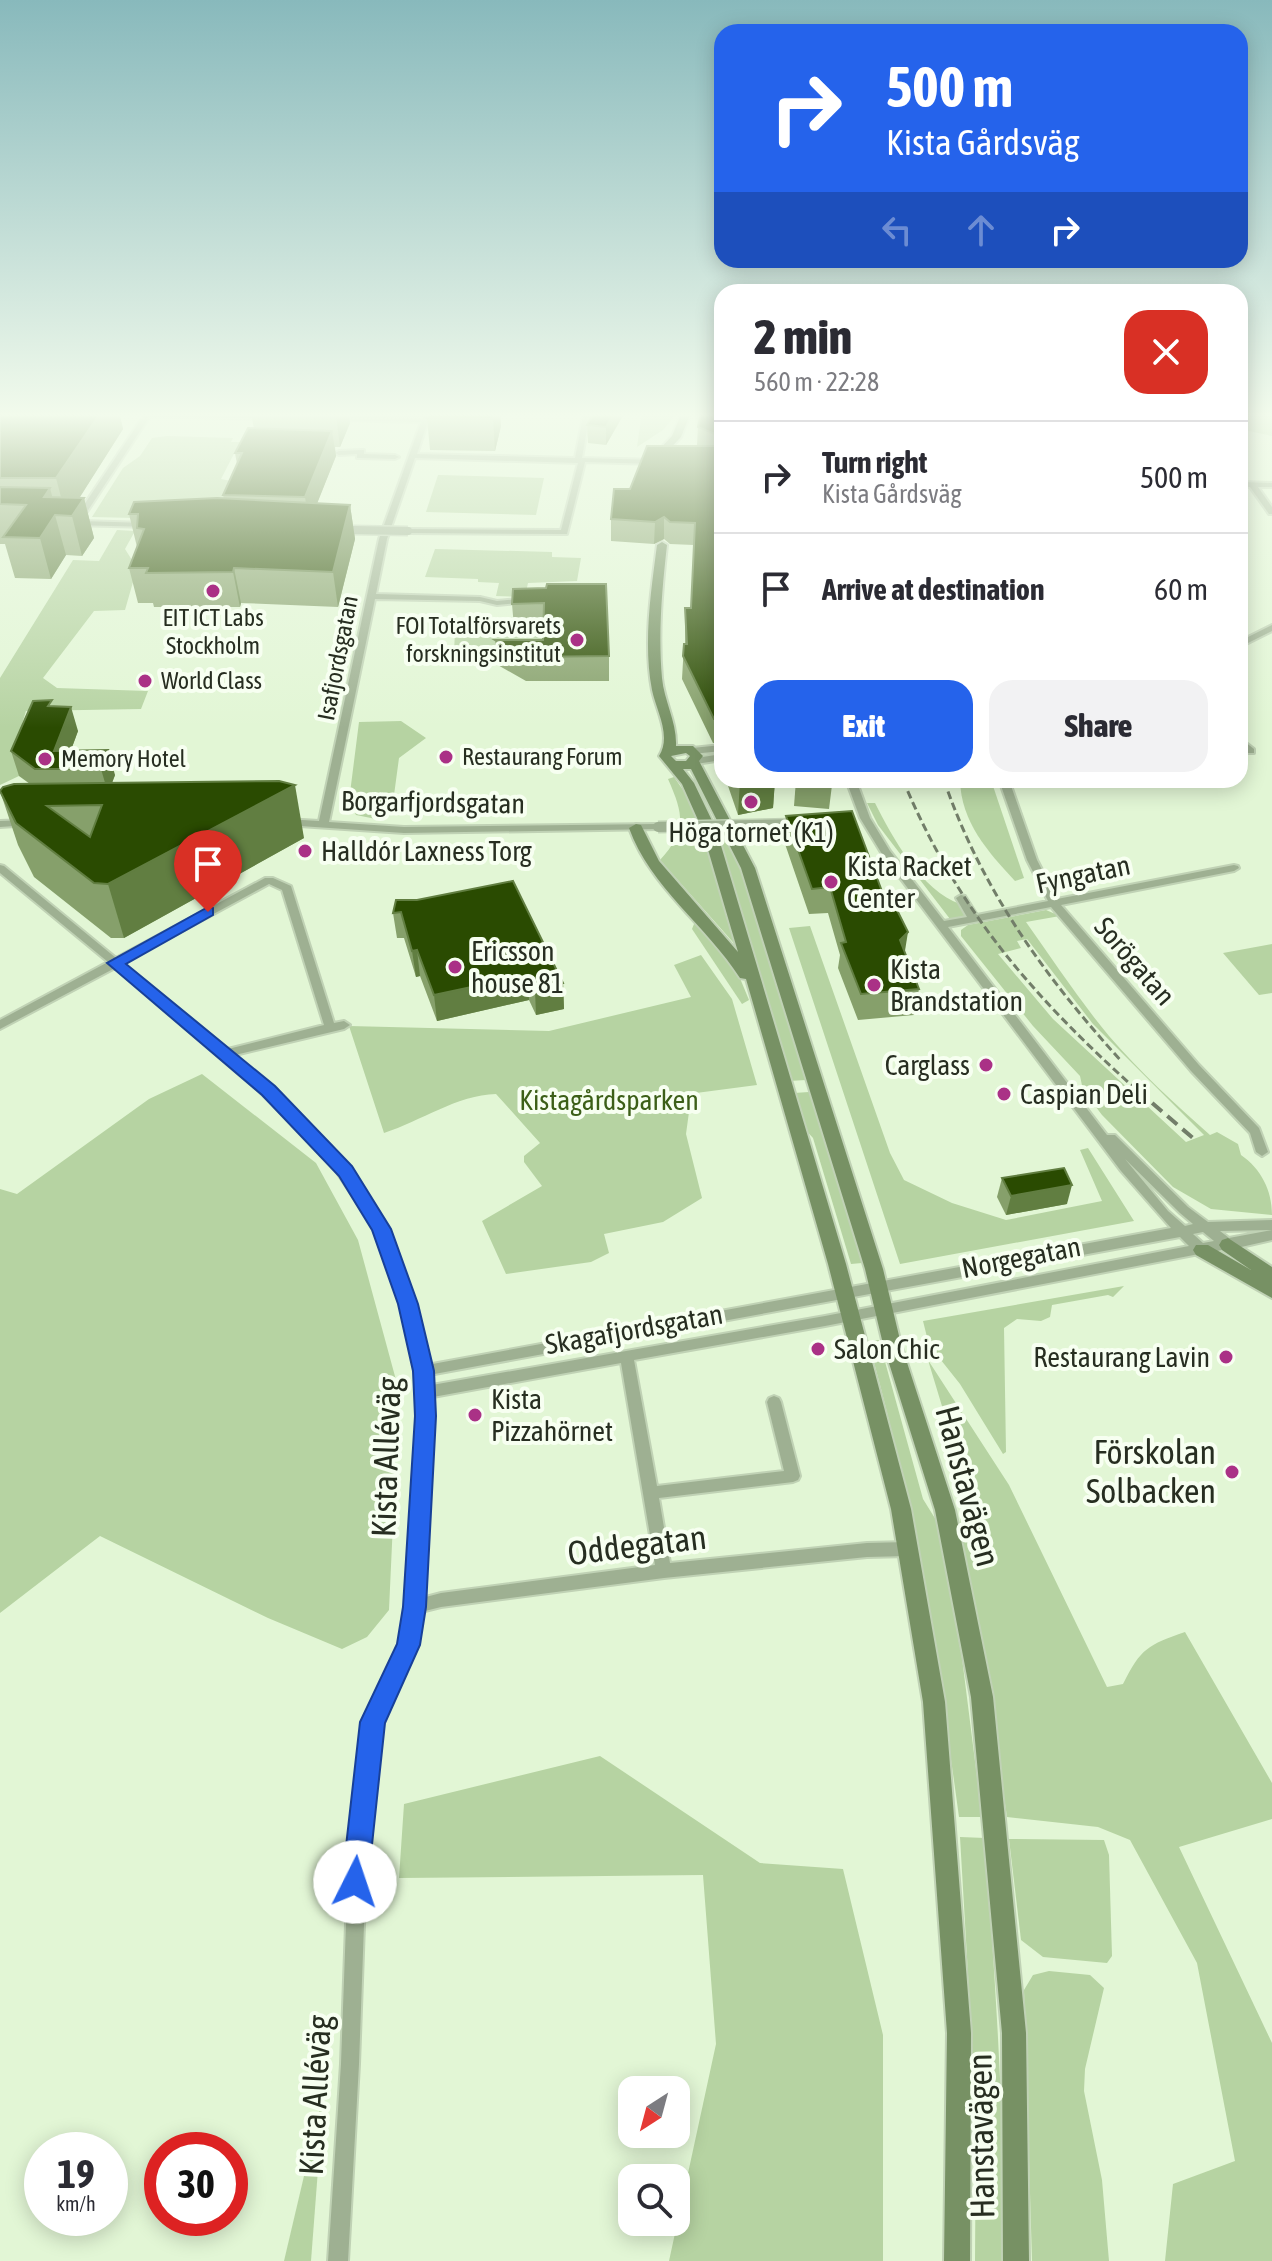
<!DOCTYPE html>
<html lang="en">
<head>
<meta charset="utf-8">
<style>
  body { margin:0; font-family:"Asap Condensed",sans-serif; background:#f2f2f3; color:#2b2b33; height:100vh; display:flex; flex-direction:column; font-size:30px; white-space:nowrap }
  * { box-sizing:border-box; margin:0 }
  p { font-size:26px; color:#7c7c81 }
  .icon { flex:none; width:44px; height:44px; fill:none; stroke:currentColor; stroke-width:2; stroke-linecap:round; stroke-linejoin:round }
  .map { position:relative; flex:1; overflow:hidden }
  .panel { position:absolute; left:714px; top:284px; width:534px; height:504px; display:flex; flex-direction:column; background:#fff; border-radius:24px; box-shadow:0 4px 20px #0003 }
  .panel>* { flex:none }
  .banner { position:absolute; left:714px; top:24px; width:534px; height:244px; border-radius:24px; box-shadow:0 4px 20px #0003; background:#2563eb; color:#fff; overflow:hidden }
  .needle { width:52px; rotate:216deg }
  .fabs { position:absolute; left:618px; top:2076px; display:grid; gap:16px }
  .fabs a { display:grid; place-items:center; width:72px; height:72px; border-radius:16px; background:#fff; box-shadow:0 4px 20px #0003; font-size:40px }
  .speed { position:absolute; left:24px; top:2132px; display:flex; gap:16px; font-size:40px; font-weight:700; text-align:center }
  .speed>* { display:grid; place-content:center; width:104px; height:104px; border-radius:50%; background:#fff; box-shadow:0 4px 20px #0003; line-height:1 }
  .speed small { font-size:20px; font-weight:400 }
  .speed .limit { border:12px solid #d22; background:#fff; color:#111 }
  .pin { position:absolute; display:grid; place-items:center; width:68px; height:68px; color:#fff; margin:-82px -34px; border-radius:50% 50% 50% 0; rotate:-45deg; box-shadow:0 0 8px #0007 }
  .pin .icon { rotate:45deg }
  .me { position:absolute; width:88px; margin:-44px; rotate:4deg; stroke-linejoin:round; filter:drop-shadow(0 0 6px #0008) }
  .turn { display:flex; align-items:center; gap:28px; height:168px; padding:0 40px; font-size:36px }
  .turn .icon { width:104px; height:104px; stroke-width:2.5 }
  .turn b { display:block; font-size:56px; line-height:68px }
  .lanes { display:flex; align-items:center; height:76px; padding:0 40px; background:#0003; justify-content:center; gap:40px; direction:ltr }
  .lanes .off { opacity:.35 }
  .round { display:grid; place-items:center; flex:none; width:84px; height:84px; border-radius:24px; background:#f2f2f3 }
  .head { display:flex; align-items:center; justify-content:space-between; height:136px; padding:0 40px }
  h1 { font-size:48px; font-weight:800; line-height:60px }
  .button { display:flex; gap:16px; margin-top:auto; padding:16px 40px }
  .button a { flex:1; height:92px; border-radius:24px; background:#2563eb; color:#fff; font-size:32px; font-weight:800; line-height:92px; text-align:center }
  .button a+a { background:#f2f2f3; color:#2b2b33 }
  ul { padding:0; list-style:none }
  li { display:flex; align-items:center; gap:24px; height:112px; padding:0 40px; border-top:2px solid #e1e1e2 }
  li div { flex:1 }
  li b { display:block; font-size:30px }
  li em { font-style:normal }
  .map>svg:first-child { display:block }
  .green { fill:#b6d3a2; fill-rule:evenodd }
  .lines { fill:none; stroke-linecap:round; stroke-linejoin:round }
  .street-casing { stroke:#c0d2b5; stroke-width:4 }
  .secondary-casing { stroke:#c0d2b5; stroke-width:4 }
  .street { fill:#9eb092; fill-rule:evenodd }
  .secondary { fill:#779164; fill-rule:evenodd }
  .rail-far1 { stroke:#727e69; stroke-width:3; stroke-dasharray:8 4; stroke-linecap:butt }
  .rail { stroke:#727e69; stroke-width:4; stroke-dasharray:13 7; stroke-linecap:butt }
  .street-bridge-far1-casing { stroke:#c0d2b5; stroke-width:11; stroke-linecap:butt }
  .street-bridge-casing { stroke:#c0d2b5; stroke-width:13; stroke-linecap:butt }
  .street-bridge-far1 { stroke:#9eb092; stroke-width:8 }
  .street-bridge { stroke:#9eb092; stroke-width:10 }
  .wall { fill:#86a06b }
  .shaded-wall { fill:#617e41 }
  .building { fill:#2a4b01; stroke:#617e41; stroke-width:2; fill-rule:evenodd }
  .route { fill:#2563eb; stroke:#184099; stroke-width:2 }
  .poi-dot { fill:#aa3186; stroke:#f7fff1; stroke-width:3 }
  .labels { text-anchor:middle; stroke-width:8; stroke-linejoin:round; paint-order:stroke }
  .far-poi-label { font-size:24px; fill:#272e21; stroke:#f7fff1; text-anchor:start }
  .far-street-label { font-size:24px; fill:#272e21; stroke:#f7fff1 }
  .street-label { font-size:28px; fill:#272e21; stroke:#f7fff1 }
  .poi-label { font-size:28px; fill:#272e21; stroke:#f7fff1; text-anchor:start }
  .park-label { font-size:28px; fill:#3c5f18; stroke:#f7fff1 }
  .near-poi-label { font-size:34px; fill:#272e21; stroke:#f7fff1; text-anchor:end }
  .near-street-label { font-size:34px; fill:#272e21; stroke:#f7fff1 }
</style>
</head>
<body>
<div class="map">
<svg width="1272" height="2261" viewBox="0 0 1272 2261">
  <rect width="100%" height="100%" fill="#e2f6d5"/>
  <g class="green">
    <path d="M642,412H678L663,430L637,447Z"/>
    <path d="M1240,412H1272V436L1240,429Z"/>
    <path d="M167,436L233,438L231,442H240L221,479L236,482L229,499L176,519L92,517L123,468L140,456L152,438Z"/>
    <path d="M438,475H440L544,478L536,515L426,512Z"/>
    <path d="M117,530L135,531L125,549L137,568L125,610L94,611L43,678L57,688L148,691L141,709L26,711L22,724L40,725L19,776L0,785V678L73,560L99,561Z"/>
    <path d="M435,549L552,552V557L581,558L577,581L528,583L525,597L496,596L499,583L478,582V579L425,577Z"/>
    <path d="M455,631H543L541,663L481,664L483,652L454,653Z"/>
    <path d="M401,721L426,738L399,758L392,810L376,819L356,815L349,801L359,722Z"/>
    <path d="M674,777L697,810L739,949L660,860C687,831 684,815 668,779Z"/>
    <path d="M960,780H991L1024,878L1015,881C988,852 961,822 960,780Z"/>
    <path d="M867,803H875C892,837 922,891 960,904L966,916L950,919L878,825Z"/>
    <path d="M726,833L738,859L806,1080L789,1081L716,834Z"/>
    <path d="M1046,910L1060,916L1026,922C1053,960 1079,1000 1109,1036C1140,1072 1175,1104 1210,1135L1217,1132L1238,1144L1241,1155C1261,1169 1272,1190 1272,1215L1211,1209L1173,1187L1102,1115L1083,1090L1080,1076L1033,1026L961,936V930L968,925ZM1027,939L1093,1024L1204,1135L1186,1142L1053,1019L998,954L1021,948L1017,941Z"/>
    <path d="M700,923L732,959L749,1000L742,1004L692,929L694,924Z"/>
    <path d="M810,926L890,1153L904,1180L952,1203L1006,1220L1102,1201L1080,1150L1088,1148L1134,1221L900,1264L789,928Z"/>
    <path d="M1272,944V993L1259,995L1223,953Z"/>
    <path d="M701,955L732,999L757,1085L696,1093L701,1110L689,1112L686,1134L702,1198L663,1222L604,1234L609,1253L591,1262L506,1274L482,1221L542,1186L524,1162V1156L540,1143L496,1094C457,1095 421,1121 384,1133L349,1026L549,1031L691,997L674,965Z"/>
    <path d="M202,1074L316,1163L358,1240L399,1391L389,1610L367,1637L342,1649L268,1618L100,1536L0,1613V1189L17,1194L149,1099Z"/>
    <path d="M809,1092L862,1263L851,1264L813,1138L803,1127L794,1093Z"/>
    <path d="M1124,1286L1113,1297L1108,1295L1052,1305L1050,1317L1041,1321L1017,1319L1004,1328L1006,1452L1003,1454L960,1384L929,1345L923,1321Z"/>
    <path d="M879,1340L923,1499L936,1520L962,1658L982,1817H959C937,1656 913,1498 868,1341Z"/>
    <path d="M928,1360L1009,1485L1107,1687L1123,1684C1141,1648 1148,1645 1185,1632L1272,1783V1819L1179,1847L1272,2043V2261H1165L1173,2184L1235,2161L1197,1963L1130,1840L1098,1827L1007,1817L981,1640L960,1535L961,1507L972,1505Z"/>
    <path d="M600,1756L760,1863L843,1869L883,2035V2261H669L716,2044L703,1875L399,1878L404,1804Z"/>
    <path d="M960,1837L985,1838C995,1979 1005,2120 1004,2261H975L976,2112Z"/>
    <path d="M1009,1839L1104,1840L1109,1855L1112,1956L1107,1963L1043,1957L1021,1940Z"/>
    <path d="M1049,1971L1090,1975L1104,1988L1085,2069L1084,2091L1102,2180L1109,2261H1032L1024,1990L1033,1975Z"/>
    <path d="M324,2091L311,2261H284Z"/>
  </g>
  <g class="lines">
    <defs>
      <g id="street">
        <path d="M146,412L265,415L268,417L265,419L150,416L81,521L146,523L150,525L149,527L73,525L72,523Z"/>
        <path d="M425,412H431L417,454L575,458L584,412H590L582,458L656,460L660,462L656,464L585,462L567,534L408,533H405V529L561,530L578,463L415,458L387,539L376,594L480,597L497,601L527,598L531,600L527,602L497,605L480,601L375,599L329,822L404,827L658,824L661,825V829L404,833L285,825L280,822L285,819L319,821L379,539L421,422L335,420L332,418L335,416L422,418Z"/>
        <path d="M361,450H364V454L395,455L399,457L395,459L360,458H357V454L339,455L335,453L339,451Z"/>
        <path d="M1240,482L1272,483V487H1258L1272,507V514H1269L1250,487L1240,486Z"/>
        <path d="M1272,625V631L1240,647V641Z"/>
        <path d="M1240,738L1254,749V753H1248L1240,746Z"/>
        <path d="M722,745V751L692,754L687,751L692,748Z"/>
        <path d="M722,754V760L696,764L691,761L696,758Z"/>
        <path d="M846,780H856L870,818L890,851L944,921L967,917L956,898L961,895L965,896L977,915L1048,901L1027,860L999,780H1009L1037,860L1057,899L1234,865L1238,866L1239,868L1234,871L1061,905L1199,1065L1259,1128L1268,1152L1262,1156L1256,1152L1250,1133L1191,1071L1051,907L948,927L1107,1135H1115L1188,1207L1208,1222L1272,1220V1230L1220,1231L1229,1238L1272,1230V1240L1228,1250L1225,1249L1202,1255L1199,1254L825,1326L634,1360L657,1486L784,1471L767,1402L769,1398L774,1396L779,1398L781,1402L800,1476L798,1480L793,1482L659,1498L670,1563L867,1543L908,1542L913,1544L916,1549L913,1554L908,1556L867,1557L664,1578L441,1607L421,1612L416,1645L381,1722L367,1841L359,2064L348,2261H328L341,2064L349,1841L365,1722L400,1645L406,1607L419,1392L401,1304L375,1230L324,1153L222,1056L115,968L0,1029V1020L108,962L0,873V865L4,866L116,958L265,878H273L291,886L334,1023L344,1021L350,1025L344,1029L235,1055L332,1147L385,1226L415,1304L427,1365L1171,1228L1121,1171L882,854L860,818ZM269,884L282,890L324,1025L228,1049L123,963ZM1125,1159L1180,1213L1193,1224L1185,1226L1168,1211ZM1203,1232L1214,1241L1203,1243L1193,1234ZM1180,1237L1189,1246L825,1316L432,1385L429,1375ZM621,1363L655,1565L441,1593L422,1598L433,1397Z"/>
        <path d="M27,820L30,821V825L0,827V821Z"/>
      </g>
      <g id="secondary">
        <path d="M682,412H691L681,437L661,458H655V454L672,436Z"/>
        <path d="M662,542L667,545C662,589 658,634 662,678C664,701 677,722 676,746H693L703,756L699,761L755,868L883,1269L901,1344L955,1510L993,1697L1026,2033L1029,2261H1003L1002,2033L971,1697L935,1510L883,1344L865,1269L741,868L691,769H683L694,783L716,829L846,1264L911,1509L945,1702L971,2033L970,2261H944L947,2033L923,1702L891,1509L828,1264L746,979L740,978C707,926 650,887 629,828L636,824L641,825L659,861L738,952L702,829L682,784L659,756C672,736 656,710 652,690C643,644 651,591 657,545ZM686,753L690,756L686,761H676L671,756Z"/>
        <path d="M1228,1238L1272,1267V1298L1196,1255L1193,1250L1196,1245H1208L1251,1270L1222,1250L1219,1245L1222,1240Z"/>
      </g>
    </defs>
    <use href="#street" class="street-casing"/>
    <use href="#secondary" class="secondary-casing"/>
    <use href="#street" class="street"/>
    <use href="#secondary" class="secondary"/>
    <g class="rail-far1">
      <path d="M903,780C958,912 1034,998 1139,1092"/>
      <path d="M944,780C981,889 1045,977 1122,1062"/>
    </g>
    <path class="rail" d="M1137,1090L1194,1139"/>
    <defs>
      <path id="street-bridge-far1" d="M353,530L408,531"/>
      <path id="street-bridge" d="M658,827L799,824"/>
    </defs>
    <use href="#street-bridge-far1" class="street-bridge-far1-casing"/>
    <use href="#street-bridge" class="street-bridge-casing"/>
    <use href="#street-bridge-far1" class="street-bridge-far1"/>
    <use href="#street-bridge" class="street-bridge"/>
  </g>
  <g class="wall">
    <path d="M0,412H119L123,429L79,498H84L94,538L82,556L66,555L51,579L15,578L5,544H0Z"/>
    <path d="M251,412H408L407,414L349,413L350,423L340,447H335L336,456L317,503L350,505L355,539L338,607L241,603L240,607H154L153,603H138L129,568L137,547L129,514L224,499L223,495L237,464L235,453L254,429Z"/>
    <path d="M430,412H500L501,426L495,451L430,450L427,418Z"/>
    <path d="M625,412L606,445L588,443L587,425Z"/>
    <path d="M722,412V743H713L682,679L684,644H685V608H691L694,545L670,544L664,539L654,544L611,541V519L630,489L697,446L698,427Z"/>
    <path d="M546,588L609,656V681H526L496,664L495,640H543L544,627H514L512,604Z"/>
    <path d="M54,707L78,731L71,750L115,775L112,783L304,838L124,938H111L34,877L18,845L0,791L30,784L19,776L11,751Z"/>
    <path d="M726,780H775L773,808L738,815Z"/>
    <path d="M796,780L832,785L829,809L794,806Z"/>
    <path d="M786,816L905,953L919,989L914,1015L858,1020L838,968L840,955L828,913L809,914L784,841Z"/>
    <path d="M396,900L563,983L564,1009L536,1015L529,1000L437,1021L420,976L416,977L404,938H397L393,913Z"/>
    <path d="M1002,1178L1067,1204L1006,1215L997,1197Z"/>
  </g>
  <g class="shaded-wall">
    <path d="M101,412H119L123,429L68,516H66L56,478Z"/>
    <path d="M337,412H348L350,423L340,447L336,415Z"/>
    <path d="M495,412H500L501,426L495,451L493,419Z"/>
    <path d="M615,412H625L606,445V427Z"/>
    <path d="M332,431L336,456L309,524L305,497Z"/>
    <path d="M50,488L57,515H55L66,555L51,579L40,538L44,497Z"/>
    <path d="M84,498L94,538L82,556L72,516Z"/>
    <path d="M350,505L355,539L338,607L333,572Z"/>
    <path d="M664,517V539L654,544L655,522Z"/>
    <path d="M234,568L241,603L240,607L233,572Z"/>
    <path d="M71,707L78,731L64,769L54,751Z"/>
    <path d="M108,750L115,775L108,793L101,769Z"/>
    <path d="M740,780H775L773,808L738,815Z"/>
    <path d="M295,785L304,838L124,938L108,884Z"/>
    <path d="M908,932L904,957L900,940Z"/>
    <path d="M417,950L420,976L416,977L412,951Z"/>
    <path d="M528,975L529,1000L437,1021L434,995Z"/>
    <path d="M563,983L564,1009L536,1015L535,990Z"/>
    <path d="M1072,1185L1067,1204L1006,1215L1011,1196Z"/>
  </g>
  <g class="building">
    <path d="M0,412H101L56,478H0Z"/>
    <path d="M251,412H337L336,415Z"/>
    <path d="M430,412H495L493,419L427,418Z"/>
    <path d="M594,412H615L606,427L587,425Z"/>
    <path d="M701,412H722V437L698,427Z"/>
    <path d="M248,428L332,431L305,497L223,495L242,453H235Z"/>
    <path d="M647,446H722V719H714L683,656L684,644H687L685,608H691L695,523L670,522L664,517L655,522L611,519L614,489H630Z"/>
    <path d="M0,487L50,488L44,497L84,498L72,516L55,515L40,538L3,537L26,505L0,504Z"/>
    <path d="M217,498L350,505L333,572L234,568L233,572L146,573L148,568H129L144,529L137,528L138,514H129L134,502Z"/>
    <path d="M547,584H606L609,656L525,657L495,640H543L544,603L512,604L513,589L546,588Z"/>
    <path d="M52,700L48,706L71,707L54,751L108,750L101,769H35L11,751L33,701Z"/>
    <path d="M796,780H831L832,785L796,781Z"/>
    <path d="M279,781L295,785L108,884L94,883L16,823L0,791L3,787L14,784ZM102,805L90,837L47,806Z"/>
    <path d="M852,811L883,894H889L908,932L900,940L919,989L861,994L841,943L846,942L830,887L812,889L786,816Z"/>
    <path d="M513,881L563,983L535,990L528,975L434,995L417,950L412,951L401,912L393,913L396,900H417Z"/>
    <path d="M1064,1168L1072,1185L1011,1196L1002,1178Z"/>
  </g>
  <linearGradient id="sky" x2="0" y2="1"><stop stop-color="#88b9bc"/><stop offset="0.57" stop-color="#f2fbec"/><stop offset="1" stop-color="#f2fbec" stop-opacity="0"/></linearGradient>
  <rect width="1272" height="728" fill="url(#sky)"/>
  <path class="route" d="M208,907L213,908V915L126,964L275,1086L352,1166L391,1229L418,1304L434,1371L436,1416L426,1607L420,1645L385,1723L368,1882L364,1891L355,1895L345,1891L342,1882L360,1722L397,1644L403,1607L415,1416L413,1371L398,1304L372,1230L339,1176L262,1095L107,963Z"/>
  <g class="poi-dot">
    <circle cx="213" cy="591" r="8"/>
    <circle cx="577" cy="640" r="8"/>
    <circle cx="145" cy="681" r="8"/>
    <circle cx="446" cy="757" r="8"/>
    <circle cx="45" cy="759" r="8"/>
    <circle cx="751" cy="802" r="8"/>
    <circle cx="305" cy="851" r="8"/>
    <circle cx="831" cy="882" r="8"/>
    <circle cx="455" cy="967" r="8"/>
    <circle cx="874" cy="985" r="8"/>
    <circle cx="986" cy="1065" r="8"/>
    <circle cx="1004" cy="1094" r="8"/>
    <circle cx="818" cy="1349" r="8"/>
    <circle cx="1226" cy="1357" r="8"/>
    <circle cx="475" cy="1415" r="8"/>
    <circle cx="1232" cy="1472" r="8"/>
  </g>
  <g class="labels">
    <g class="far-poi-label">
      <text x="213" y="626" text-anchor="middle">EIT ICT Labs<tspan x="213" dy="28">Stockholm</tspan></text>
      <text x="561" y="634" text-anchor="end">FOI Totalförsvarets<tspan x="561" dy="28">forskningsinstitut</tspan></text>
      <text x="161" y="689">World Class</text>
      <text x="462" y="765">Restaurang Forum</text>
      <text x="61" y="767">Memory Hotel</text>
    </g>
    <g class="far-street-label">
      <text transform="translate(338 658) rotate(-79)" y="8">Isafjordsgatan</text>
    </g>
    <g class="street-label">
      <text transform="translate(433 802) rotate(1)" y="10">Borgarfjordsgatan</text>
      <text transform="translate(1083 874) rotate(-12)" y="10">Fyngatan</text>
      <text transform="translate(1135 961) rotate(49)" y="10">Sorögatan</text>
      <text transform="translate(1021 1257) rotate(-11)" y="10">Norgegatan</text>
      <text transform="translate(634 1329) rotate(-10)" y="10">Skagafjordsgatan</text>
    </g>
    <g class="poi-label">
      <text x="751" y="842" text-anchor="middle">Höga tornet (K1)</text>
      <text x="321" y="861">Halldór Laxness Torg</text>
      <text x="847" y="876">Kista Racket<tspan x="847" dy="32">Center</tspan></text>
      <text x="471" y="961">Ericsson<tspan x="471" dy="32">house 81</tspan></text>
      <text x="890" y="979">Kista<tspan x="890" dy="32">Brandstation</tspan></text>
      <text x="970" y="1075" text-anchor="end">Carglass</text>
      <text x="1020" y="1104">Caspian Deli</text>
      <text x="834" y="1359">Salon Chic</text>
      <text x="1210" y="1367" text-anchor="end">Restaurang Lavin</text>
      <text x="491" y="1409">Kista<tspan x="491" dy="32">Pizzahörnet</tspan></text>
    </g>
    <g class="park-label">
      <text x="609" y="1110">Kistagårdsparken</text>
    </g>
    <g class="near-poi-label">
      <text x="1216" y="1464">Förskolan<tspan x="1216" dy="39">Solbacken</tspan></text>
    </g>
    <g class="near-street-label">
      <text transform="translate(386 1457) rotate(-88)" y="12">Kista Alléväg</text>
      <text transform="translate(968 1486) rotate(75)" y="12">Hanstavägen</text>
      <text transform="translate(637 1545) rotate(-7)" y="12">Oddegatan</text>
      <text transform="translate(315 2095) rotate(-87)" y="12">Kista Alléväg</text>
      <text transform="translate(981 2136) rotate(-91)" y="12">Hanstavägen</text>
    </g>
  </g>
</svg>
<div class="fabs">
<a><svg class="needle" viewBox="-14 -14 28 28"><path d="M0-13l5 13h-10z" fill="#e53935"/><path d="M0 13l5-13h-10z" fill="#7c7c81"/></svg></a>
<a><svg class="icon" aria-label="search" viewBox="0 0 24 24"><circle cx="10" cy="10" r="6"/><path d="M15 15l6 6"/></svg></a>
</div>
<div class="speed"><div>19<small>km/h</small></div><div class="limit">30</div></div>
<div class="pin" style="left:208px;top:912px;background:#d93025"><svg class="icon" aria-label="arrive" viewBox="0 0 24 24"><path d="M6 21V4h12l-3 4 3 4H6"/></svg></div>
<svg class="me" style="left:355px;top:1882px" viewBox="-20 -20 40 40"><circle r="19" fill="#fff"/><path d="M0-13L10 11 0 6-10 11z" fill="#2563eb"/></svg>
<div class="banner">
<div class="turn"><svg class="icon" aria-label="right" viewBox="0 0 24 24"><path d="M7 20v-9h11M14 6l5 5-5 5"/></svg><div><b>500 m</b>Kista Gårdsväg</div></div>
<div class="lanes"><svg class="icon off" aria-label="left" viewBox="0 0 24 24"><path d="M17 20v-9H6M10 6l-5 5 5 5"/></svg><svg class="icon off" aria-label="ahead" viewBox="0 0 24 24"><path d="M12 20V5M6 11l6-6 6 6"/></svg><svg class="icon" aria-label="right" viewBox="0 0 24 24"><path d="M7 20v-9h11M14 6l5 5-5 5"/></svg></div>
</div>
<section class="panel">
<div class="head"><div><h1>2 min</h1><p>560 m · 22:28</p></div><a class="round" style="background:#d93025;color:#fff"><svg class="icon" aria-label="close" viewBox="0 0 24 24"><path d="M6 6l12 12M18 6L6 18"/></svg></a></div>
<ul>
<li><svg class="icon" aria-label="right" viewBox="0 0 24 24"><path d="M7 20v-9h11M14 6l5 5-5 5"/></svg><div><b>Turn right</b><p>Kista Gårdsväg</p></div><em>500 m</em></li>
<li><svg class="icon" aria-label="arrive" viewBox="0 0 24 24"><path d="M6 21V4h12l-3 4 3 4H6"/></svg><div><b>Arrive at destination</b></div><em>60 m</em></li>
</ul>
<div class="button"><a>Exit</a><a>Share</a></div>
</section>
</div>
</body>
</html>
